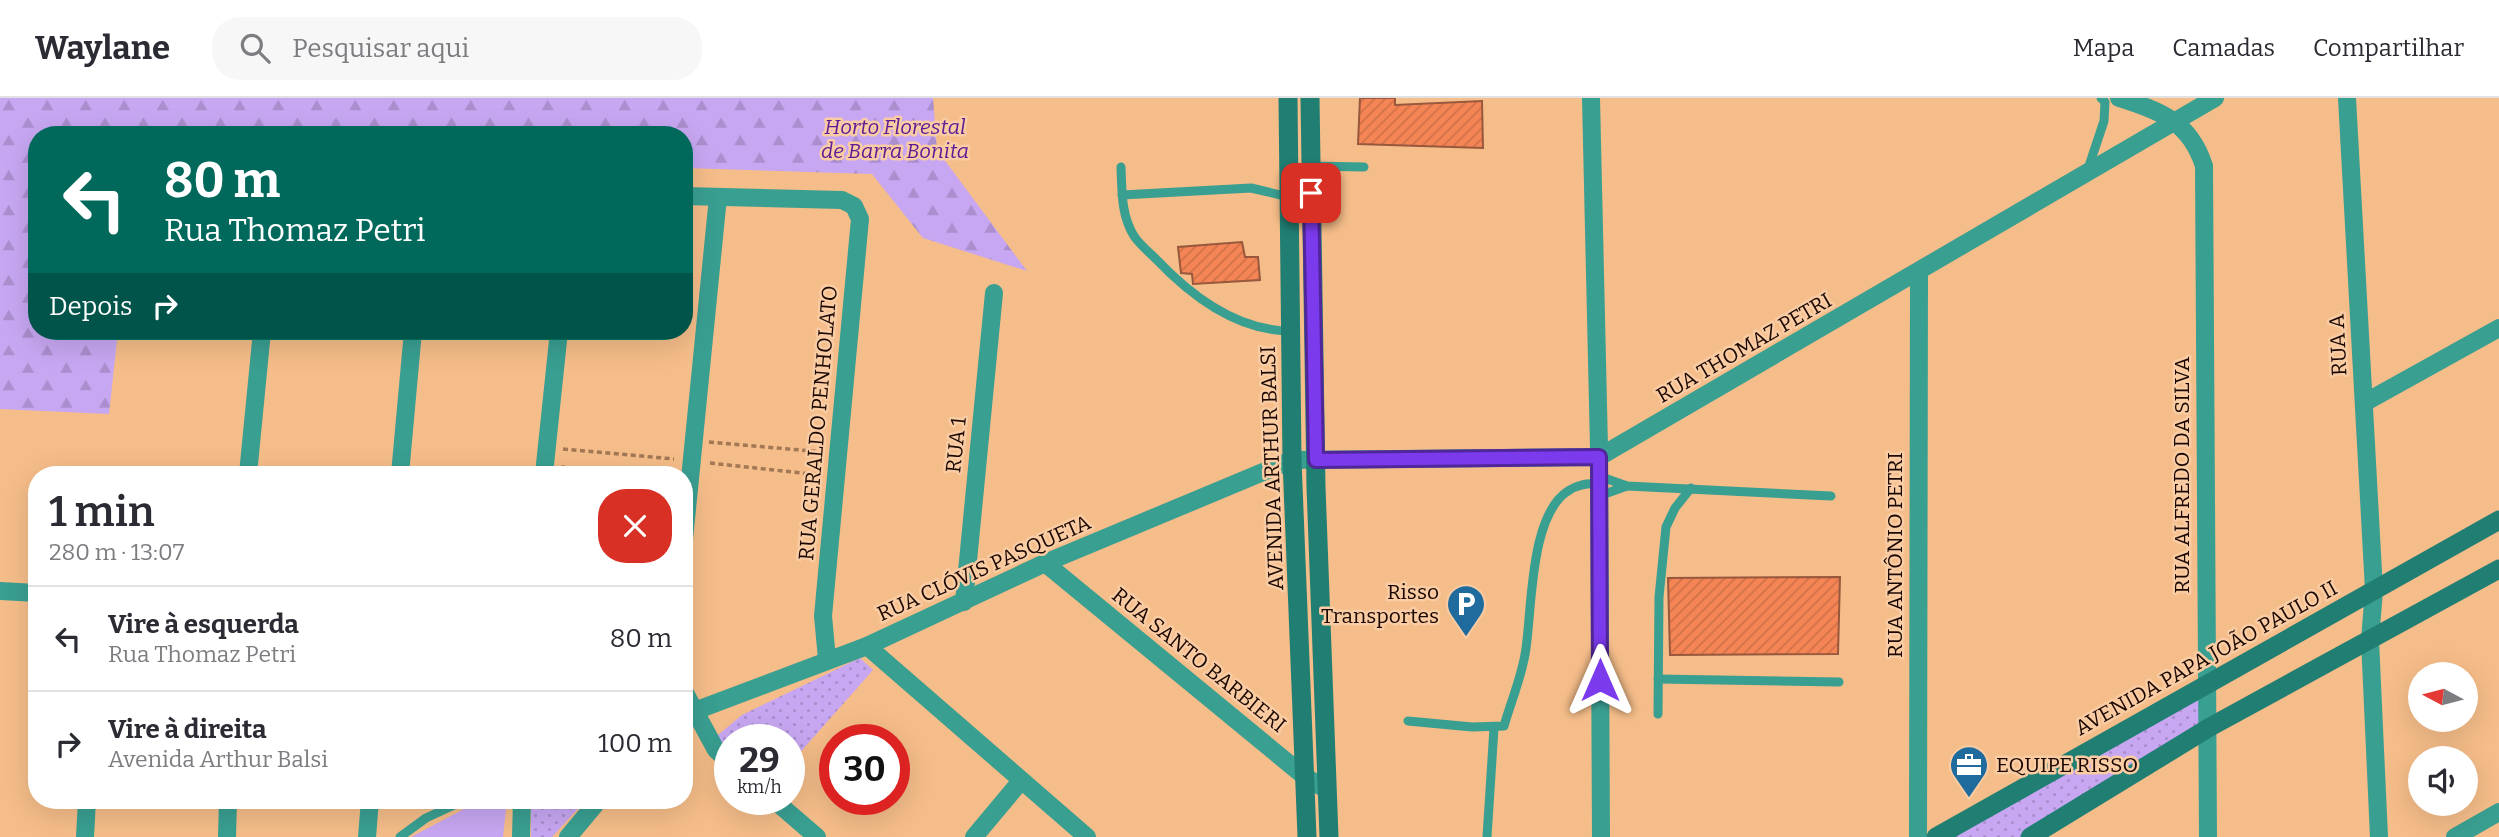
<!DOCTYPE html>
<html lang="pt">
<head>
<meta charset="utf-8">
<style>
  body { margin:0; font-family:Bitter,serif; background:#f7f7f7; color:#2b2b33; height:100vh; display:flex; flex-direction:column; font-size:26px; white-space:nowrap }
  * { box-sizing:border-box; margin:0 }
  p { font-size:23px; color:#7c7c81 }
  .icon { flex:none; width:38px; height:38px; fill:none; stroke:currentColor; stroke-width:2; stroke-linecap:round; stroke-linejoin:round }
  .map { position:relative; flex:1; overflow:hidden }
  .drawer { position:absolute; left:28px; top:368px; width:665px; height:343px; display:flex; flex-direction:column; background:#fff; border-radius:28px; box-shadow:0 7px 28px #0002 }
  .drawer>* { flex:none }
  .banner { position:absolute; left:28px; top:28px; width:665px; height:214px; border-radius:28px; box-shadow:0 7px 28px #0002; background:#00695c; color:#fff; overflow:hidden }
  .needle { width:46px; rotate:277deg }
  .controls { position:absolute; left:2408px; top:564px; display:grid; gap:14px }
  .controls a { display:grid; place-items:center; width:70px; height:70px; border-radius:50%; background:#fff; box-shadow:0 7px 28px #0002; font-size:35px }
  .speed { position:absolute; left:714px; top:626px; display:flex; gap:14px; font-size:35px; font-weight:700; text-align:center }
  .speed>* { display:grid; place-content:center; width:91px; height:91px; border-radius:50%; background:#fff; box-shadow:0 7px 28px #0002; line-height:1 }
  .speed small { font-size:18px; font-weight:400 }
  .speed .limit { border:10px solid #d22; background:#fff; color:#111 }
  .pin { position:absolute; display:grid; place-items:center; width:60px; height:60px; color:#fff; margin:-30px; border-radius:14px; box-shadow:0 4px 10px #0006 }
  .me { position:absolute; width:77px; margin:-38px; rotate:0deg; stroke-linejoin:round; filter:drop-shadow(0 0 5px #0008) }
  .turn { display:flex; align-items:center; gap:24px; height:147px; padding:0 21px; font-size:32px }
  .turn .icon { width:91px; height:91px; stroke-width:2.5 }
  .turn b { display:block; font-size:49px; line-height:60px }
  .then { display:flex; align-items:center; height:66px; padding:0 21px; background:#0003; gap:14px; font-size:26px }
  .round { display:grid; place-items:center; flex:none; width:74px; height:74px; border-radius:28px; background:#f7f7f7 }
  .head { display:flex; align-items:center; justify-content:space-between; height:119px; padding:0 21px }
  h1 { font-size:42px; font-weight:600; line-height:52px }
  ul { padding:0; list-style:none }
  li { display:flex; align-items:center; gap:21px; height:105px; padding:0 21px; border-top:2px solid #e1e1e2 }
  li div { flex:1 }
  li b { display:block; font-size:26px }
  li em { font-style:normal }
  header { display:flex; align-items:center; gap:42px; box-sizing:border-box; height:98px; padding:0 35px; background:#fff; border-bottom:2px solid #e1e1e2 }
  header strong { font-size:33px }
  nav { display:flex; gap:38px; margin-inline-start:auto; font-size:24px }
  .search { width:490px; height:63px; background:#f7f7f7; display:flex; align-items:center; gap:18px; box-sizing:border-box; padding:0 24px; border-radius:28px; color:#7c7c81; font-size:26px }
  .map>svg:first-child { display:block }
  .grass { fill:url(#grass-dots) }
  .forest { fill:url(#forest-firs) }
  .green { fill:#c7a7f2 }
  .building { fill:url(#building-hatch); stroke:#98583d; stroke-width:2 }
  .lines { fill:none; stroke-linecap:round; stroke-linejoin:round }
  .path { stroke:#a27855; stroke-width:3.5; stroke-dasharray:5 3.5; stroke-linecap:butt }
  .service { stroke:#399f91; stroke-width:9 }
  .minor { stroke:#399f91; stroke-width:18 }
  .secondary { stroke:#217e73; stroke-width:19 }
  .route-casing { stroke:#51269a; stroke-width:18 }
  .route { stroke:#7c3aed; stroke-width:12 }
  .labels { text-anchor:middle; stroke-width:5; stroke-linejoin:round; paint-order:stroke }
  .park-label { font-size:21px; font-style:italic; fill:#5d1c95; stroke:#facca4 }
  .street-label { font-size:21px; fill:#1a0700; stroke:#facca4 }
  .poi-label { font-size:21px; fill:#1a0700; stroke:#facca4; text-anchor:end }
</style>
</head>
<body>
<header>
<strong>Waylane</strong>
<div class="search"><svg class="icon" aria-label="search" viewBox="0 0 24 24"><circle cx="10" cy="10" r="6"/><path d="M15 15l6 6"/></svg>Pesquisar aqui</div>
<nav><a>Mapa</a><a>Camadas</a><a>Compartilhar</a></nav>
</header>
<div class="map">
<svg width="2499" height="739" viewBox="0 0 2499 739">
  <defs>
    <pattern id="grass-dots" width="8" height="8" patternUnits="userSpaceOnUse" patternTransform="scale(1.75)"><rect width="8" height="8" fill="#c7a7f2"/><path d="M2 2h.1M6 6h.1" fill="none" stroke="#aa8ece" stroke-width="1.8" stroke-linecap="round"/></pattern>
    <pattern id="forest-firs" width="22" height="20" patternUnits="userSpaceOnUse" patternTransform="scale(1.75)"><rect width="22" height="20" fill="#c7a7f2"/><path d="M5 1l3.5 6h-7zM16 11l3.5 6h-7z" fill="#aa8ece"/></pattern>
    <pattern id="building-hatch" width="6" height="6" patternUnits="userSpaceOnUse" patternTransform="scale(1.75)"><rect width="6" height="6" fill="#f58555"/><path d="M-1 1l2-2M0 6l6-6M5 7l2-2" fill="none" stroke="#d17148"/></pattern>
  </defs>
  <rect width="100%" height="100%" fill="#f5bd89"/>
  <g class="grass">
    <path d="M860,560L873,572L789,667V642H730V652L720,644L718,637L742,617Z"/>
    <path d="M2206,587L2208,628L2026,739H1942Z"/>
    <path d="M531,702H586L552,739H531Z"/>
  </g>
  <path class="forest" d="M0,0H933L937,52L1027,173L923,140L872,76L684,70V37H37V233H118L109,316L0,311Z"/>
  <path class="green" d="M481,702H507L503,739H411Z"/>
  <g class="building">
    <path d="M1360,0H1395V7L1482,3L1483,50L1358,46Z"/>
    <path d="M1242,144L1245,159H1258L1260,182L1193,186L1192,176L1181,175L1178,149Z"/>
    <path d="M1840,479L1838,556L1670,557L1668,480Z"/>
  </g>
  <g class="lines">
    <g class="path">
      <path d="M709,344L823,354"/>
      <path d="M563,351L674,361"/>
      <path d="M710,365L820,377"/>
      <path d="M561,369L628,376"/>
    </g>
    <g class="service">
      <path d="M1311,68L1364,69"/>
      <path d="M1121,69C1122,93 1121,117 1134,138C1139,146 1149,154 1156,161C1191,198 1237,233 1291,233"/>
      <path d="M2088,71L2104,23L2105,4L2101,0"/>
      <path d="M1122,97L1251,90L1289,99"/>
      <path d="M1599,378L1627,388L1831,398"/>
      <path d="M1599,398L1627,388"/>
      <path d="M1658,581L1839,584"/>
      <path d="M1658,616L1659,499L1666,429L1675,410L1691,390"/>
      <path d="M1408,623L1472,629L1504,628C1511,603 1523,576 1526,550C1532,510 1530,417 1568,393C1578,386 1588,386 1599,385"/>
      <path d="M400,739L426,720L465,702"/>
      <path d="M1487,739L1494,630"/>
    </g>
    <g class="minor">
      <path d="M1591,0L1599,350L1601,739"/>
      <path d="M2119,0C2161,13 2190,24 2204,68L2208,739"/>
      <path d="M2347,0L2374,492L2370,542L2379,739"/>
      <path d="M684,98L842,102L854,108L860,121L823,518L827,561"/>
      <path d="M2364,305L2499,230"/>
      <path d="M248,376L262,233"/>
      <path d="M400,376L413,233"/>
      <path d="M544,376L559,233"/>
      <path d="M684,441L718,99"/>
      <path d="M1045,465L1304,678L1327,692"/>
      <path d="M0,493L37,495"/>
      <path d="M964,504L994,195"/>
      <path d="M867,548L1087,739"/>
      <path d="M684,593L716,652L730,664"/>
      <path d="M684,617L867,548L1045,465L1292,362L1599,359L2215,0"/>
      <path d="M774,702L817,739"/>
      <path d="M85,739L87,702"/>
      <path d="M227,739L228,702"/>
      <path d="M367,739L370,702"/>
      <path d="M521,739L522,702"/>
      <path d="M568,739L599,702"/>
      <path d="M974,739L1020,684"/>
      <path d="M1918,739L1919,175"/>
      <path d="M2455,739L2499,714"/>
    </g>
    <g class="secondary">
      <path d="M1288,0L1292,362L1307,739"/>
      <path d="M1310,0L1316,389L1329,739"/>
      <path d="M1936,739L2499,422"/>
      <path d="M2030,739L2210,629L2499,471"/>
    </g>
  </g>
  <g class="lines">
    <defs>
      <path id="route" d="M1311,95L1316,362L1599,359L1600,582"/>
    </defs>
    <use href="#route" class="route-casing"/>
    <use href="#route" class="route"/>
  </g>
  <defs>
    <symbol id="parking-pin" viewBox="-11 -11 22 30"><path d="M0 17L-7.5 6A9.5 9.5 0 1 1 7.5 6Z" fill="#206b9e" stroke="#facca4"/><path d="M-3.5-5.5H1a3.5 3.5 0 0 1 0 7H-1V5.5H-3.5ZM-1-3.4V-.6H.8a1.4 1.4 0 0 0 0-2.8Z" fill="#fff"/></symbol>
    <symbol id="office-pin" viewBox="-11 -11 22 30"><path d="M0 17L-7.5 6A9.5 9.5 0 1 1 7.5 6Z" fill="#206b9e" stroke="#facca4"/><path d="M-6-3h4V-5.5h4V-3h4V5H-6ZM-1-4.5V-3h2v-1.5ZM-6 0V1H6V0Z" fill="#fff"/></symbol>
  </defs>
  <g fill-rule="evenodd">
    <use href="#parking-pin" x="1444" y="484" width="44" height="60"/>
    <use href="#office-pin" x="1947" y="645" width="44" height="60"/>
  </g>
  <g class="labels">
    <g class="park-label">
      <text x="895" y="36">Horto Florestal<tspan x="895" dy="24">de Barra Bonita</tspan></text>
    </g>
    <g class="street-label">
      <text transform="translate(2338 247) rotate(-93)" y="7">RUA A</text>
      <text transform="translate(1744 250) rotate(-30)" y="7">RUA THOMAZ PETRI</text>
      <text transform="translate(818 325) rotate(-85)" y="7">RUA GERALDO PENHOLATO</text>
      <text transform="translate(956 347) rotate(-84)" y="7">RUA 1</text>
      <text transform="translate(1272 370) rotate(-92)" y="7">AVENIDA ARTHUR BALSI</text>
      <text transform="translate(2182 377) rotate(-90)" y="7">RUA ALFREDO DA SILVA</text>
      <text transform="translate(1895 457) rotate(-90)" y="7">RUA ANTÔNIO PETRI</text>
      <text transform="translate(984 470) rotate(-24)" y="7">RUA CLÓVIS PASQUETA</text>
      <text transform="translate(2206 560) rotate(-29)" y="7">AVENIDA PAPA JOÃO PAULO II</text>
      <text transform="translate(1199 562) rotate(39)" y="7">RUA SANTO BARBIERI</text>
    </g>
    <g class="poi-label">
      <text x="1439" y="501">Risso<tspan x="1439" dy="24">Transportes</tspan></text>
      <text x="1996" y="674" text-anchor="start">EQUIPE RISSO</text>
    </g>
  </g>
</svg>
<div class="controls">
<a><svg class="needle" viewBox="-14 -14 28 28"><path d="M0-13l5 13h-10z" fill="#e53935"/><path d="M0 13l5-13h-10z" fill="#7c7c81"/></svg></a>
<a><svg class="icon" aria-label="sound" viewBox="0 0 24 24"><path d="M4 9h4l5-4v14l-5-4H4zM17 9q2 3 0 6"/></svg></a>
</div>
<div class="speed"><div>29<small>km/h</small></div><div class="limit">30</div></div>
<div class="pin" style="left:1311px;top:95px;background:#d93025"><svg class="icon" aria-label="arrive" viewBox="0 0 24 24"><path d="M6 21V4h12l-3 4 3 4H6"/></svg></div>
<svg class="me" style="left:1600px;top:582px" viewBox="-20 -20 40 40"><path d="M0-17L14 15 0 8-14 15z" fill="#7c3aed" stroke="#fff" stroke-width="4"/></svg>
<div class="banner">
<div class="turn"><svg class="icon" aria-label="left" viewBox="0 0 24 24"><path d="M17 20v-9H6M10 6l-5 5 5 5"/></svg><div><b>80 m</b>Rua Thomaz Petri</div></div>
<div class="then">Depois<svg class="icon" aria-label="right" viewBox="0 0 24 24"><path d="M7 20v-9h11M14 6l5 5-5 5"/></svg></div>
</div>
<section class="drawer">
<div class="head"><div><h1>1 min</h1><p>280 m · 13:07</p></div><a class="round" style="background:#d93025;color:#fff"><svg class="icon" aria-label="close" viewBox="0 0 24 24"><path d="M6 6l12 12M18 6L6 18"/></svg></a></div>
<ul>
<li><svg class="icon" aria-label="left" viewBox="0 0 24 24"><path d="M17 20v-9H6M10 6l-5 5 5 5"/></svg><div><b>Vire à esquerda</b><p>Rua Thomaz Petri</p></div><em>80 m</em></li>
<li><svg class="icon" aria-label="right" viewBox="0 0 24 24"><path d="M7 20v-9h11M14 6l5 5-5 5"/></svg><div><b>Vire à direita</b><p>Avenida Arthur Balsi</p></div><em>100 m</em></li>
</ul>
</section>
</div>
</body>
</html>
